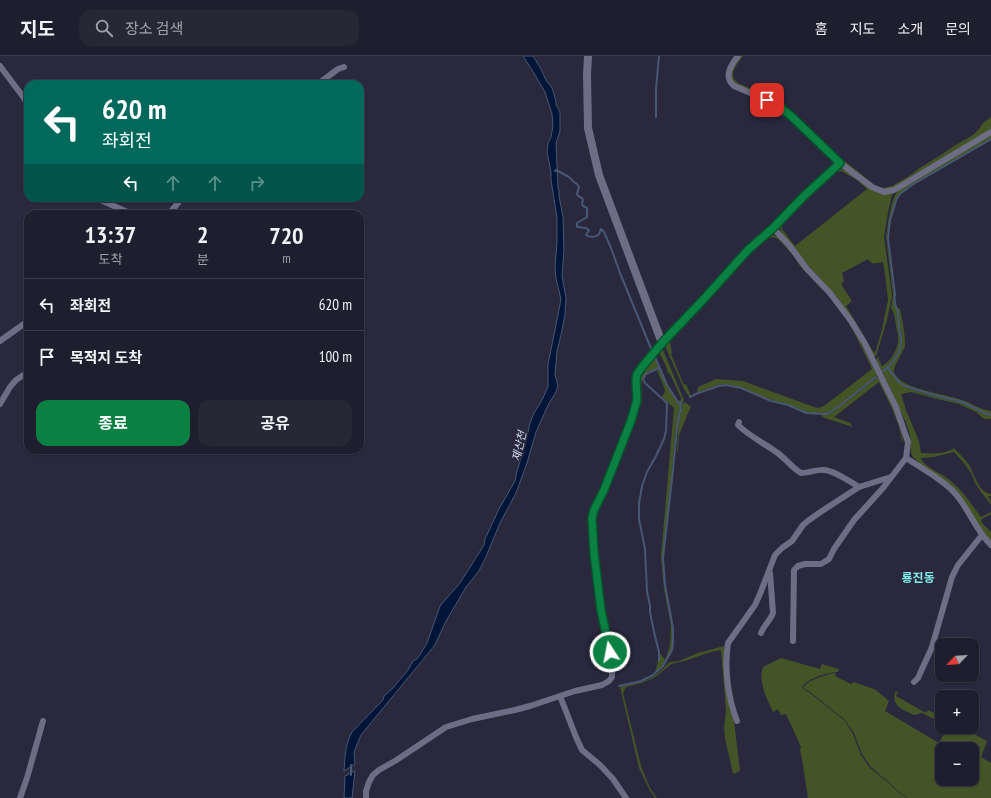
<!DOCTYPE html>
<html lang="ko">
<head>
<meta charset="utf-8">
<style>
  body { margin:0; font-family:"PT Sans Narrow","Noto Sans KR",sans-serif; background:#272736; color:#f1f3f6; height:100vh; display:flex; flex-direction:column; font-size:15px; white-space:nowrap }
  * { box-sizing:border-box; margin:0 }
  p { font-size:13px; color:#a1a2aa }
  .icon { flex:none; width:22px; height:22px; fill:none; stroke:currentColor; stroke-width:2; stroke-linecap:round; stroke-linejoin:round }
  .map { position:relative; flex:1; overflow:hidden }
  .panel { position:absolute; left:24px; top:154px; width:340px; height:244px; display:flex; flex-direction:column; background:#1f1e2e; border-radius:12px; box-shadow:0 1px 3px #0004,0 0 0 1px #3c3c4a }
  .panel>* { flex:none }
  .hud { position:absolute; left:24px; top:24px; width:340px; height:122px; border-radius:12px; box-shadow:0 1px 3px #0004,0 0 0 1px #3c3c4a; background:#00695c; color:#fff; overflow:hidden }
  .needle { width:26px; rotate:245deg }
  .buttons { position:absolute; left:935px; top:582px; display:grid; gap:8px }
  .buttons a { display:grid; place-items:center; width:44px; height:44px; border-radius:8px; background:#1f1e2e; box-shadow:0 1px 3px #0004,0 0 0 1px #3c3c4a; font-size:20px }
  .pin { position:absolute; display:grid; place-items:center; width:34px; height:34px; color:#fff; margin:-17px; border-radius:8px; box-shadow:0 2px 6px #0006 }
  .me { position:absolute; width:44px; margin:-22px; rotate:349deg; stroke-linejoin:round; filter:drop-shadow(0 0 3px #0008) }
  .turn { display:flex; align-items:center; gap:14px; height:84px; padding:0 12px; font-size:18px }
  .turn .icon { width:52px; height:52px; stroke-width:2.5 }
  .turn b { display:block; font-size:28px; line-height:34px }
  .lanes { display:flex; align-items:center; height:38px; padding:0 12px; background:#0003; justify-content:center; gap:20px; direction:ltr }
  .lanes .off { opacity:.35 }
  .eta { display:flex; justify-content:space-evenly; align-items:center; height:68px; text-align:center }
  .eta b { font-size:24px; font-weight:700; line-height:28px }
  .button { display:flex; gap:8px; margin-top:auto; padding:8px 12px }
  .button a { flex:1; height:46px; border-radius:12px; background:#0b8043; color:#fff; font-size:16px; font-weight:700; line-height:46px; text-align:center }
  .button a+a { background:#272736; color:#f1f3f6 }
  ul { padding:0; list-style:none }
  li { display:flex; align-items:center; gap:12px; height:52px; padding:0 12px; border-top:1px solid #3c3c4a }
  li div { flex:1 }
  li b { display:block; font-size:15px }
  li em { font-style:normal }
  header { display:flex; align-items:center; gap:24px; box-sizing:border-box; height:56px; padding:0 20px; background:#1f1e2e; border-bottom:1px solid #3c3c4a }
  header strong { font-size:19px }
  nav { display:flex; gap:22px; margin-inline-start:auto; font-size:14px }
  .search { width:280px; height:36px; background:#272736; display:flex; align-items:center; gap:10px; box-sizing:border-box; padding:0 14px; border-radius:12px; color:#a1a2aa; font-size:15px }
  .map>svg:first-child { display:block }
  .green { fill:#435527; fill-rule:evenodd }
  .water { fill:#001538; stroke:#485773 }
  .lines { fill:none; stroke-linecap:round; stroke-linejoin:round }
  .stream { stroke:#485773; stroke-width:2 }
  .street { stroke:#6e6d86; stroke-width:6 }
  .secondary { stroke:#6e6d86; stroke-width:8 }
  .route-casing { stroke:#07532c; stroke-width:10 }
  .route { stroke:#0b8043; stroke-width:7 }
  .labels { text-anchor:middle; stroke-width:4; stroke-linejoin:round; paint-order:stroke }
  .water-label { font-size:11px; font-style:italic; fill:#d6e2f2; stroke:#29283d }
  .quarter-label { font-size:12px; font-weight:bold; fill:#81ede8; stroke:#29283d }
</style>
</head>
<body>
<header>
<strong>지도</strong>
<div class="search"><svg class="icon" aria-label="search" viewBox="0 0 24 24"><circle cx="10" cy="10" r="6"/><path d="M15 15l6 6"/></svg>장소 검색</div>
<nav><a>홈</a><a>지도</a><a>소개</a><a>문의</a></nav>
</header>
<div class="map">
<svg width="991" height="742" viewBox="0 0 991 742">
  <rect width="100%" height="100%" fill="#29283d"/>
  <g class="green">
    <path d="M739,0H743C737,9 727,18 738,27L778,45L785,49L836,98L876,130L883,132L892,130L909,120L918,113L941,99L954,90L973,79L979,73L982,68L991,61V74L899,130L882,134L841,106L788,56L732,26L730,14Z"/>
    <path d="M991,78V83L912,129L900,137L897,142L890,164L888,173L887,182L894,238C893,247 896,249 897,257C898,261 898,265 898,269C899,274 901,278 901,282C901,295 892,306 883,314L884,315L887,312L899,327L905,331L932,340L959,346L969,349L984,358L991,360V363H984L976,356L959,348L937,343L911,336L901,338L906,354L919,385L921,397C931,398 946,398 954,392C959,397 965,403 969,409C975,419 978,436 991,438V440H988L991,446V449C986,442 980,435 975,427C972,415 962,405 954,396L934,401L922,402L921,403C927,413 942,417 951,425C963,435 972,449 981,461L991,456V458L982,463L981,466L991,476V486L983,476L964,446L923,411L913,401L911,397L910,380L907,369L891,334L876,304L878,300L879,304L882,310C890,306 897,295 898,286C899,281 897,275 896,270C895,263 895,258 891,252L893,239L886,181L888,167L892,147L895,139L898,134Z"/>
    <path d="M836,113C859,111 868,146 895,135L892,139L888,156L884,181L892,240L887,264L876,300L874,301L857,272L837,241L803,204L781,176L780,171L781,166L785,159L827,120ZM840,115L843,116L857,124L867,133L795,190L782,173V170L784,163L787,159L803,145L823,125L833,118ZM868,203C872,210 876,207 883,206L885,218L888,244L881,277L876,294L874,297L846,250L852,245L841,228L844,225L842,217Z"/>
    <path d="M772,179L777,180L828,237L855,275L877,319L838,351L827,357L823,358L806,357L788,349L771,344L741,332L726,328L719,329L697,336L698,331L716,323L743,325L814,351L818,352L824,350L872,313L854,276L847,264L833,245L800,210L792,198L778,183C771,179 765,183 759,187L670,286L672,297L671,298L684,329L686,328L691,340H689L688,339L684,333L666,292C665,286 671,281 675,277L756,187L765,181Z"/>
    <path d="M895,250L900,253C902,261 906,283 905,290C903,296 893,312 894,315C896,333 948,338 962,344C972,347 980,354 991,355V359L984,357L973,351L959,345L933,339L905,330L900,326L888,311C896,304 903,291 902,281C902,276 900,272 899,268C898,262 899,256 895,250Z"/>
    <path d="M662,294H663L684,344L680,349L678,345L681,344V342L671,320L667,315V312L659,296Z"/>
    <path d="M654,299L659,312C655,314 650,314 646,317C639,324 642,338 642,347L639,350L629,379L609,427L599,454L597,455L596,457L595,476L601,536L603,551L617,610L615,611L602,552L594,476V461L595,454L604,438L628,379L638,347C639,343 638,339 638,334C638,318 643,311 654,299Z"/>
    <path d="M659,313L667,329L680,350V353L678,358L676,371L667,472L663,502L665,529L673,572V587L671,594L667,603L663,610L655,617L658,605H659V596L665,604L670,590L671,569L664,533L661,500L674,352L662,341L665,335L663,328L657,314Z"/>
    <path d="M878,321C886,337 904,369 903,386H902C901,367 887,343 879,326L834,361L850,367L853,371L822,361V359L829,358L838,352Z"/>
    <path d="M685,346L691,351L688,357L679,379L678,396H677L679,358L682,353L681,349Z"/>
    <path d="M724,590L726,619L734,665L740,715L733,718L725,682L724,671L726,655L721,594C709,596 699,600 688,604C682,606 675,606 670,609C666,612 662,616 658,619C648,626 637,628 626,631L623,637L641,710L650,732L657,742H655L650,735L639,712L620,631L647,624L657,618L670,606L679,605L698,597Z"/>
    <path d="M781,602L820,613L822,608L839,613L838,616C828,616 805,623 802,632L810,637L844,664L853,678L861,699L869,711L881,721L888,726L897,735L907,742H808L802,703L800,694L801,691L786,658L781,659L778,653L773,656C767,642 758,627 763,611Z"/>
    <path d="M833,617H836L835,620L851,628L854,626L876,634L889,645L885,655L939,687L947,673L945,671H961L987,685L981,701L991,707V742H908L898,735L888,725L881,720L870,710L862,698L854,677L844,663L810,636L803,632C807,624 824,620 833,617ZM942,693H972V723H942Z"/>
    <path d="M898,635L896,640L926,657L928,654L942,661V669L934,663L922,657L914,659C904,654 891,651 895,636Z"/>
  </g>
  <g class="water">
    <path d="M523,0H533L541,13L546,24L552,32L556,45V49L560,56V75L556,87L558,131L559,135V140L563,161L564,194L562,220L566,242L565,259L561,279L557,295L555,319L558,330L555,338L549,347L536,376L527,407L516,437L500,467L485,503L480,513L475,520L466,531L445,567L435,589L361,679L354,696L355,708L344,715C345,702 345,688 352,676L383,644L384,640L393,632L408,614L413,605L417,603L421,597L427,587L440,550L460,527L484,489L485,483L499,453L515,425L517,415L524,393L530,367L534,357L541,346L548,331V308L556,269L561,243L556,223L555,211L557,186V162L551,124V116L547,96L548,87L551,81L553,70L552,58L545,36L532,14Z"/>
    <path d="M355,715L352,742H344L345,720Z"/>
  </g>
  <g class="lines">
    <g class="stream">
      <path d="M656,61V33L659,0"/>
      <path d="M555,115L556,114L569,121L575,127L577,128L579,131L577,138L578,140L582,142L583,144L582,148L583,150L587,152V161L577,167V171L586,172L589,174L586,179C589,181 596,182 599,178C600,177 600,175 601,173L604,176L611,192L620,217L652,295"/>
      <path d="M655,301L667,329L680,349L682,346"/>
      <path d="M887,311L900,327L905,330L933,339L959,345L969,349L984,357L991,359"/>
      <path d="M883,315C893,307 902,295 901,282C901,278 899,274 899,270C898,265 898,261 898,257C896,249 893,247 895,238L888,182L890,164L897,142L901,137L912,129L991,83"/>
      <path d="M690,341L698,337L719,330L726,329L741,332L771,345L788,349L806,357L823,358H827L838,351L876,321"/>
      <path d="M659,605V596L654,576L650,556V550L647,535L645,493L639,463V447L642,430L647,416L656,400L664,383L666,375L667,347L645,327L643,323L646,318L659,312"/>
      <path d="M619,630L641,625L653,619L663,610L672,594L673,587V572L665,529L663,502L673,414L677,372L679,358L681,354L680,349"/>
      <path d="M351,709V719"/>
    </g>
    <g class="street">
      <path d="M738,0C731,9 723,21 734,30L776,48L791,60L840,107L872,131L884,136L894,134L901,130L991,76"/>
      <path d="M0,10L24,42L26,46L28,61"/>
      <path d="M318,28L338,13L344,11"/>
      <path d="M96,142L132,158"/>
      <path d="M169,158L182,142"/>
      <path d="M773,172L789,189L807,213L830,237L851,265L864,286L896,351L908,386L906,402L883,432L854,464L834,493L829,503L821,508H805L798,510L794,514L793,585"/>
      <path d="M0,285L28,265"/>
      <path d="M0,348L10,331L16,324L28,316"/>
      <path d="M739,366L738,369C750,381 766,388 779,398C787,404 792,412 801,417C809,417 817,413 825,414C834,415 851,426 859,431"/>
      <path d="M906,402C921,412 947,426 958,441C970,456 977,476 991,489"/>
      <path d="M761,577C764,569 770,565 773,557L770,517"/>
      <path d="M914,626L918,622L932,591L952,521L958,509L982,479"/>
      <path d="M560,640L576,681L582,694L600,709L613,723L626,742"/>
      <path d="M737,665C728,642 724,612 728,587L755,549L760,538L775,499L782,492L792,485L803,469L809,464L822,455L859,431L891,421"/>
      <path d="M20,742L27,722L43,665"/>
      <path d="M366,742V735L369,726L373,719L379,714L395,705L446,671L472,663L515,654L530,650L575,635L602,629L609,625L612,621V606L609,585L601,554L594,497L592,462L594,454L604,434L631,365L637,344L636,324L637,318L641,311L662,287L702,245L748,194L773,172L803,140L840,107"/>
    </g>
    <path class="secondary" d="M588,0L587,19L588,72L599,119L662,287"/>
  </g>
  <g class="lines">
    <defs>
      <path id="route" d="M610,596L601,554L594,497L592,462L594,454L604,434L631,365L637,344L636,324L637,318L642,311L662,287L702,245L748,194L773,172L804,140L840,107L791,60L776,48L767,44"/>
    </defs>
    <use href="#route" class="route-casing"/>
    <use href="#route" class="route"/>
  </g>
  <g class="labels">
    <g class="water-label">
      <text transform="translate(519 390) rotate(-77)" y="4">제산천</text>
    </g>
    <g class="quarter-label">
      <text x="918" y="526">룡진동</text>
    </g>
  </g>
</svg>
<div class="buttons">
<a><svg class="needle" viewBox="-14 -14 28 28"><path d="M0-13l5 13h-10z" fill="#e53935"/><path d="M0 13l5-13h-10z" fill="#a1a2aa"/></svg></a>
<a>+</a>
<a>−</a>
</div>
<div class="pin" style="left:767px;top:44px;background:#d93025"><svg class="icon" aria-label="arrive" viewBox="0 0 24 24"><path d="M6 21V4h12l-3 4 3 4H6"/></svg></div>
<svg class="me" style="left:610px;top:596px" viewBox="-20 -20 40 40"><circle r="17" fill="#0b8043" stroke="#fff" stroke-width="3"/><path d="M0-11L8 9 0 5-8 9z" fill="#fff"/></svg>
<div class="hud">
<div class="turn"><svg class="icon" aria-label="left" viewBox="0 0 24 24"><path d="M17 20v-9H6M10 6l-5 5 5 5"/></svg><div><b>620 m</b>좌회전</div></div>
<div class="lanes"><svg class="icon" aria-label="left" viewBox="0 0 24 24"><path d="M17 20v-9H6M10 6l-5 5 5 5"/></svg><svg class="icon off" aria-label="ahead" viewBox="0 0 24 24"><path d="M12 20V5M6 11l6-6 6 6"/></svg><svg class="icon off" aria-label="ahead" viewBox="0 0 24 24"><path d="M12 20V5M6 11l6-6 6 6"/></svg><svg class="icon off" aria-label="right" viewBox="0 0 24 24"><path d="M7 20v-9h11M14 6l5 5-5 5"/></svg></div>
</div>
<section class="panel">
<div class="eta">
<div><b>13:37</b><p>도착</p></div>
<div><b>2</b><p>분</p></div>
<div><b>720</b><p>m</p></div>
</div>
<ul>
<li><svg class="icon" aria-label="left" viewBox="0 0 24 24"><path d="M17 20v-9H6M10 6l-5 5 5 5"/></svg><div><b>좌회전</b></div><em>620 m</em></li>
<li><svg class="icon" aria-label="arrive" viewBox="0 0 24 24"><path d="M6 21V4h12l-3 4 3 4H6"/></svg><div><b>목적지 도착</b></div><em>100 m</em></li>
</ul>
<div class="button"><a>종료</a><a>공유</a></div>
</section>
</div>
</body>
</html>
